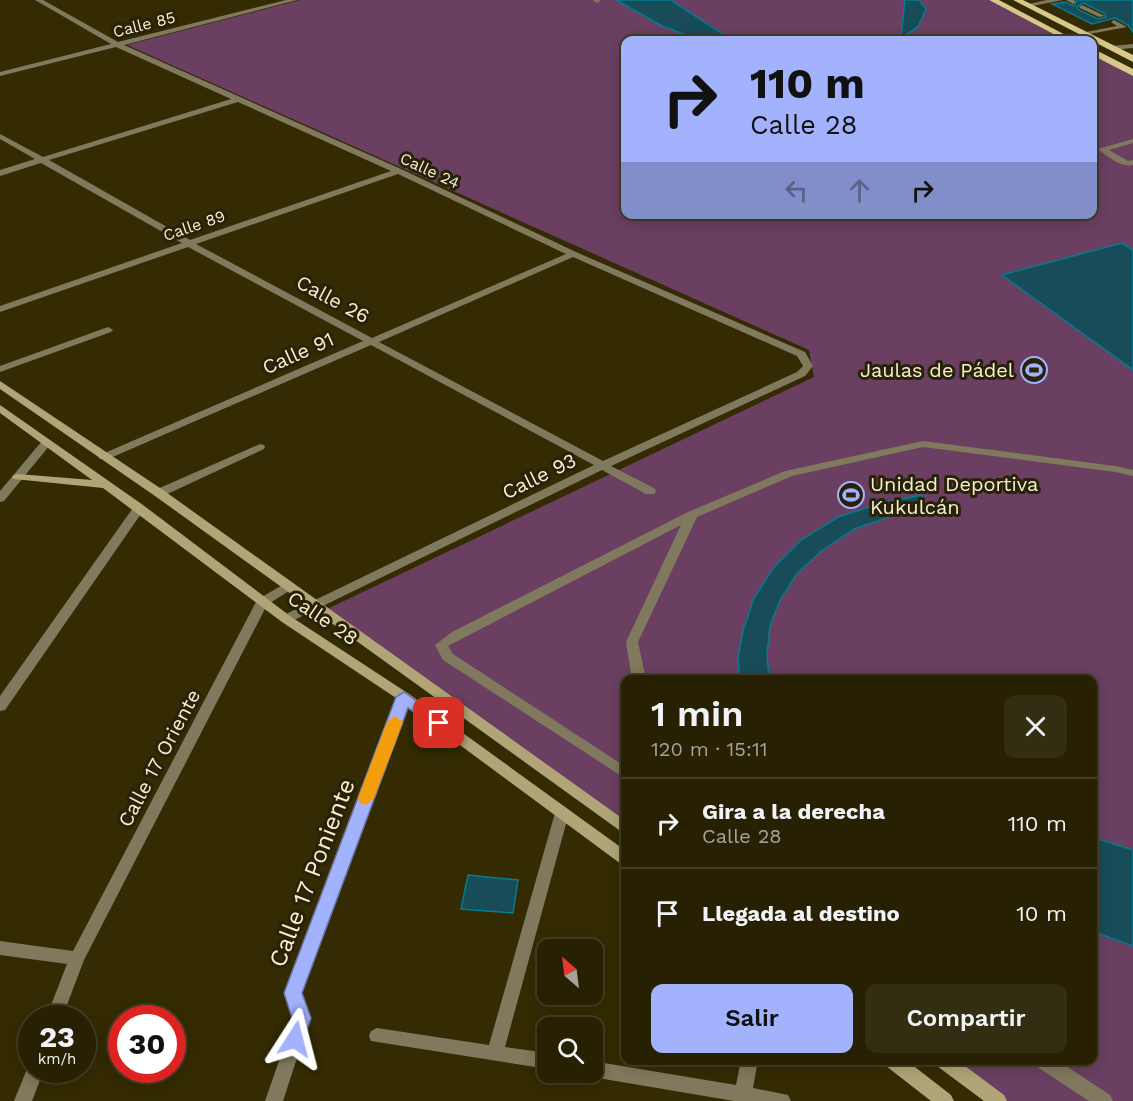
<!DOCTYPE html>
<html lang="es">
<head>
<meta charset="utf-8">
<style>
  body { margin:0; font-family:"Work Sans",sans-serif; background:#332d11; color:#f1f3f6; height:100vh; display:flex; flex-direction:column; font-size:22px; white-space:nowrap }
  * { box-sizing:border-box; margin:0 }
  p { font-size:20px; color:#a4a399 }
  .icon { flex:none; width:33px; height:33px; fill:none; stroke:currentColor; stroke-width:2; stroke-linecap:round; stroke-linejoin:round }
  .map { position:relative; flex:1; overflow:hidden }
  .sheet { position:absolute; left:621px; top:675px; width:476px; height:390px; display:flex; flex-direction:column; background:#272002; border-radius:12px; box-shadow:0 3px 15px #0003,0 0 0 2px #433e24 }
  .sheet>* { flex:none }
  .guide { position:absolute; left:621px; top:36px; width:476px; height:183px; border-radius:12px; box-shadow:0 3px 15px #0003,0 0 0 2px #433e24; background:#a3b2fc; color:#111; overflow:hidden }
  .needle { width:39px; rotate:332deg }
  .buttons { position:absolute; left:537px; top:939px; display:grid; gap:12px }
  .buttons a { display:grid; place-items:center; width:66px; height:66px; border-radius:12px; background:#272002; box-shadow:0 3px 15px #0003,0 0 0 2px #433e24; font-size:30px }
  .speed { position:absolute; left:18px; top:1005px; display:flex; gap:12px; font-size:30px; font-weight:700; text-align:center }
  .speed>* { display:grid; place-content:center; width:78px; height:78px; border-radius:50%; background:#272002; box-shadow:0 3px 15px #0003,0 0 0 2px #433e24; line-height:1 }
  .speed small { font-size:15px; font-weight:400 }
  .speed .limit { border:9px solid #d22; background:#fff; color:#111 }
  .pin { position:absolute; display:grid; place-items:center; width:51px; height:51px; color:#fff; margin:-26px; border-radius:12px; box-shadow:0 3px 9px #0006 }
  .me { position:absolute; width:66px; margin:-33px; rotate:9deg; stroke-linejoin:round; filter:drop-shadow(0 0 4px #0008) }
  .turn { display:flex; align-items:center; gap:21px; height:126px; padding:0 30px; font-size:27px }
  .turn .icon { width:78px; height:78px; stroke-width:2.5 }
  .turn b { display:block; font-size:42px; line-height:51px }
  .lanes { display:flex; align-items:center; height:57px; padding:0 30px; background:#0003; justify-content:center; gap:30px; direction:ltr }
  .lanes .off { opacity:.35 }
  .round { display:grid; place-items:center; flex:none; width:63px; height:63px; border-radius:12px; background:#332d11 }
  .headline { display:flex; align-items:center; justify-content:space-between; height:102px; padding:0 30px }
  h1 { font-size:36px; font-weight:600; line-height:45px }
  .primary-button { display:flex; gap:12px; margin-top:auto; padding:12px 30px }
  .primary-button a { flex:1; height:69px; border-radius:12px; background:#a3b2fc; color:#111; font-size:24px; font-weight:600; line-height:69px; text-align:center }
  .primary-button a+a { background:#332d11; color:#f1f3f6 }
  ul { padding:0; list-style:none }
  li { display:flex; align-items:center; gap:18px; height:90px; padding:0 30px; border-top:2px solid #433e24 }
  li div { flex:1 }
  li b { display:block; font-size:22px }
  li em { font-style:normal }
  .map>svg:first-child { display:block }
  .green { fill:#6a3f61 }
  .building { fill:#184c58; stroke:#037c91; stroke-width:1.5; fill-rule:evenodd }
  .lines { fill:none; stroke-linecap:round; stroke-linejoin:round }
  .lane { fill:#81795d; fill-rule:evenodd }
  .street { fill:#81795d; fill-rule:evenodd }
  .secondary { fill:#b1a577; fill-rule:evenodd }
  .primary { fill:#d7c78b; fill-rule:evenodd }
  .route { fill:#a3b2fc; stroke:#6a74a4; stroke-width:1.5 }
  .slow { fill:#f59e0b }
  .labels { text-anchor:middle; stroke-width:6; stroke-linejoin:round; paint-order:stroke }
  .far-street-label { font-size:16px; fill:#f8efcc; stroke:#28220b }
  .street-label { font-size:20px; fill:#f8efcc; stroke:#28220b }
  .poi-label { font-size:20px; fill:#f8efcc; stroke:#28220b; text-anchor:end }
  .near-street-label { font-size:24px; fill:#f8efcc; stroke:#28220b }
</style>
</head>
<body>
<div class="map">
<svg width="1133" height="1101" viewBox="0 0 1133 1101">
  <rect width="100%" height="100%" fill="#342b03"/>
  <path class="green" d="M300,0H989L1066,40H626V214H1092V54L1133,75V1101H999L944,1061L1092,1060V680H626L625,830L323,611L814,377L809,350L127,45Z"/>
  <g class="building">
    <path d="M616,0H671L732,40H699L662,26Z"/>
    <path d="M905,0H919L926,9L918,27L901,38Z"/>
    <path d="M1077,0H1133V32L1128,25L1115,18L1092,24L1052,4L1065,2L1074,6ZM1083,3L1104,13L1106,17L1098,19L1079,10L1077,7Z"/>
    <path d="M1122,243L1133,250V370L1002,275Z"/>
    <path d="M922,495L924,505L854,529L820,552L796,575L780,600L770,626L767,653L769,680H740L738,658L743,631L754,598L774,567L801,540L838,517L882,503Z"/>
    <path d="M1092,837L1133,850V946L1092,931Z"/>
    <path d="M468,875L518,880L513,913L461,909Z"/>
  </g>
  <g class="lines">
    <g class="lane">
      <path d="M593,0H600V1L597,3Z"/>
      <path d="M1047,0H1063L1027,7L1024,5Z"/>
      <path d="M1066,0H1074L1076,2L1073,4Z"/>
      <path d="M1082,5L1103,15L1104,16L1099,17L1080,8L1079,7Z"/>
      <path d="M1114,20L1127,27L1084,35L1081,33L1117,26L1111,22Z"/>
      <path d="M1133,139V143L1109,150L1128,161L1133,160V165C1121,168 1107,156 1098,149Z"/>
      <path d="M108,327L113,330L111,332L0,372V366Z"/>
      <path d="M923,441L1115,466L1133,470V476L1115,472L923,447L792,476L697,517L638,642L646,680H632L626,642L681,525L448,646L453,654L626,767V779L443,660L435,645L452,632L688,512L785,471Z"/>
      <path d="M260,444L264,445L265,447L264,449L163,496H155L153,493L155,490Z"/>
      <path d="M1034,1060H1057L1110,1095L1113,1101H1089L1036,1066Z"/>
    </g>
    <g class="street">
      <path d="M35,0H43L118,42L286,0H297L124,45L401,169L576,252L805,352L813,366L805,376L611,466L654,488L656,491L654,494H646L602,470L290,622H282L280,619L282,616L594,465L371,345L108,459H100L98,457L100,455L363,341L188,247L0,312V306L182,243L41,163L0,176V170L35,159L0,139V134L43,157L231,99L116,47L0,76V72L111,44ZM238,102L391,171L190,240L49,160ZM398,174L566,254L372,338L196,244ZM573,257L797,356L803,366L797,372L603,461L379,342Z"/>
      <path d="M1133,44V48L1112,50L1108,48L1112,46Z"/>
      <path d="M46,440L50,441L51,443L50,445L4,501L0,502V491L42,441Z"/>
      <path d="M139,504L145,508L143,511L5,710L0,711V696L135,505Z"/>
      <path d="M288,582L292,583L294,586L292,589L267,605L84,960L62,1018H46L67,964L0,955V941L73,951L256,602L258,599Z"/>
      <path d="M404,692L409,694L411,697L301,993L310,1018L283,1101H265L294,1018L285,993L397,697L399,694Z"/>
      <path d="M562,807L567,809L569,813L505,1047L548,1053V1069L371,1041L369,1036L371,1031L377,1028L489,1045L555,813L557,809Z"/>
      <path d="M741,1060H758L753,1088L788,1095L791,1101H734L592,1077L585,1072H592V1061L736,1085Z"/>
      <path d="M32,1063V1070H44L32,1101H14L29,1064Z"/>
    </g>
    <g class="secondary">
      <path d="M0,381L163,490L626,821V835L155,496L0,389Z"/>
      <path d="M0,405L143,505L290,616L409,694L626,851V866L621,864L399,700L282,622L103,488L14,479L12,477L14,475L18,474L92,480L0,413Z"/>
      <path d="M884,1060H906L951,1095L954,1101H931L886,1066Z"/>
      <path d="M935,1060H957L1004,1095L1007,1101H984L937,1066Z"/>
    </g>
    <g class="primary">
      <path d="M989,0H999L1075,40H1065Z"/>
      <path d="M1013,0H1023L1133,55V62Z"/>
      <path d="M1092,48L1133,69V76L1092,55Z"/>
    </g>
  </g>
  <path class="route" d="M404,692L447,723L445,727H434L408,708L302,993L311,1018L302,1045L295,1047L288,1045L285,1039L292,1018L284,993L396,697Z"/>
  <path class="slow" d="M395,716L403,722L374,798L366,805L360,803L358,798L387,722Z"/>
  <defs>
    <symbol id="stadium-ring" viewBox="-11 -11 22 22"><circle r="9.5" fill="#28220b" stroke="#a3b2fc" stroke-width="1.5"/><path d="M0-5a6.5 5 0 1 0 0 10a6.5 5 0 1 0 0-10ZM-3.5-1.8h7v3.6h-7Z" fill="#a3b2fc"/></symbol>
  </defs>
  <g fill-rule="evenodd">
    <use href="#stadium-ring" x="1019" y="355" width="30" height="30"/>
    <use href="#stadium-ring" x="836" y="480" width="30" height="30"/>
  </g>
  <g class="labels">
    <g class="far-street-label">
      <text transform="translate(144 24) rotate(-14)" y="6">Calle 85</text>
      <text transform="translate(430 170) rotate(25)" y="6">Calle 24</text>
      <text transform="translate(194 225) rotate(-19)" y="6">Calle 89</text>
    </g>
    <g class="street-label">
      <text transform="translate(333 299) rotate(28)" y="7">Calle 26</text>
      <text transform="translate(298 353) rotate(-24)" y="7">Calle 91</text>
      <text transform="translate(539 476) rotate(-26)" y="7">Calle 93</text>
      <text transform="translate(323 618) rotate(34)" y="7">Calle 28</text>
      <text transform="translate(159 758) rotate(-62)" y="7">Calle 17 Oriente</text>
    </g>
    <g class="poi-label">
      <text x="1014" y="377">Jaulas de Pádel</text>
      <text x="870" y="491" text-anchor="start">Unidad Deportiva<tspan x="870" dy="23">Kukulcán</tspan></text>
    </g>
    <g class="near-street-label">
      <text transform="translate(312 873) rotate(-69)" y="8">Calle 17 Poniente</text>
    </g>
  </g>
</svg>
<div class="buttons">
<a><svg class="needle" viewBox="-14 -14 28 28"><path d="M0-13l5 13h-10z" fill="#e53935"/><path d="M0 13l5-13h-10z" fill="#a4a399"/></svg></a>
<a><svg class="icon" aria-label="search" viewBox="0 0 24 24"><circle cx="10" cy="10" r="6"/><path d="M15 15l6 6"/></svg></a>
</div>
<div class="speed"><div>23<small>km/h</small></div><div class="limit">30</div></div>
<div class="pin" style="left:439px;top:723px;background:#d93025"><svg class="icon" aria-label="arrive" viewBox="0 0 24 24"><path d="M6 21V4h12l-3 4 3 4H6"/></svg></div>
<svg class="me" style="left:295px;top:1039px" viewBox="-20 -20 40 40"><path d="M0-17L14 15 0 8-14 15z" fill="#a3b2fc" stroke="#fff" stroke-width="4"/></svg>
<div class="guide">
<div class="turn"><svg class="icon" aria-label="right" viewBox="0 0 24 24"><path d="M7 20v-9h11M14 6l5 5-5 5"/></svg><div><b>110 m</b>Calle 28</div></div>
<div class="lanes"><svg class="icon off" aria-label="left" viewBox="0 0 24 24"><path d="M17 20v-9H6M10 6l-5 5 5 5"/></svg><svg class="icon off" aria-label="ahead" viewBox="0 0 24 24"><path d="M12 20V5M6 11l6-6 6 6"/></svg><svg class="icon" aria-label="right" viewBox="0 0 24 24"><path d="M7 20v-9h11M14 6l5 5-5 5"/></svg></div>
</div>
<section class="sheet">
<div class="headline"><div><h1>1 min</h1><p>120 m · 15:11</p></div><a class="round"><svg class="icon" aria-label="close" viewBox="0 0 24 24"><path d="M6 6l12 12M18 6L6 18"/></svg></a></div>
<ul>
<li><svg class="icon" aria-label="right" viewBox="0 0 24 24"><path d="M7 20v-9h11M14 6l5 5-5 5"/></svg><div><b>Gira a la derecha</b><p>Calle 28</p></div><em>110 m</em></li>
<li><svg class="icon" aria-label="arrive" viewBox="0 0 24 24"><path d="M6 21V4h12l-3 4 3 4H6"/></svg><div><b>Llegada al destino</b></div><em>10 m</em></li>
</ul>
<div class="primary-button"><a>Salir</a><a>Compartir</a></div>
</section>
</div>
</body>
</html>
